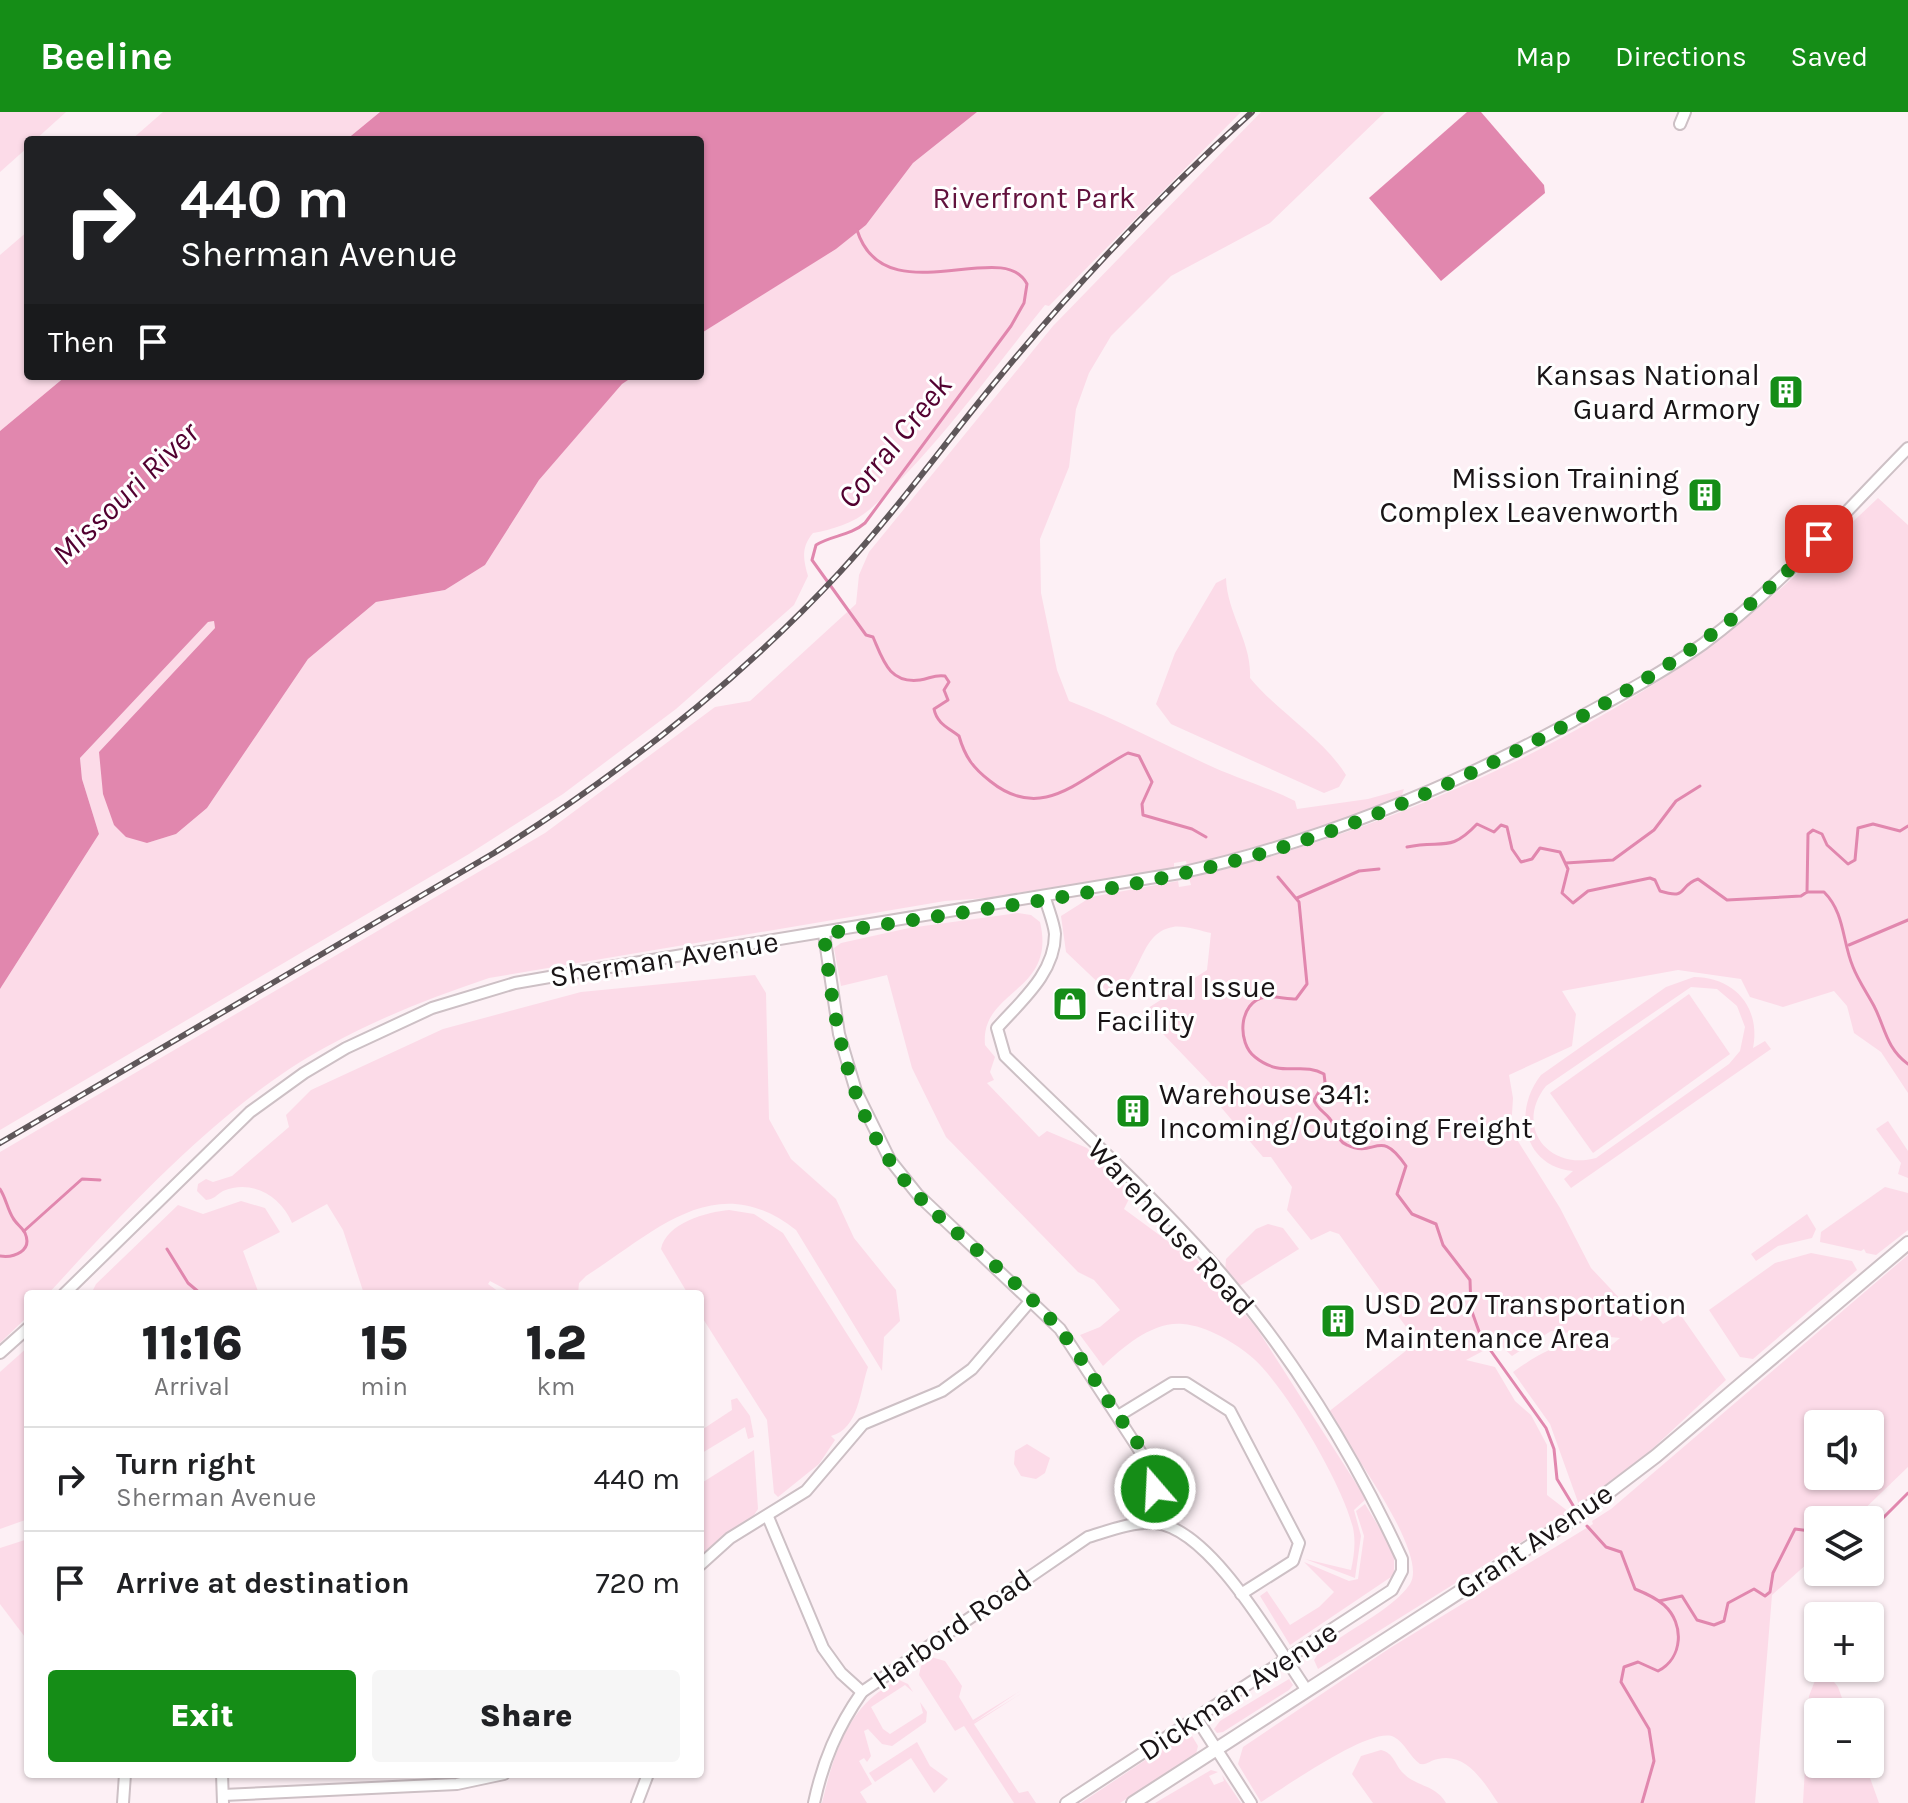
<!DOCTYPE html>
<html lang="en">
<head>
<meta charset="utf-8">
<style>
  body { margin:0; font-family:Karla,sans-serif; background:#f6f6f6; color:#202124; height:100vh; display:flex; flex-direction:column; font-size:30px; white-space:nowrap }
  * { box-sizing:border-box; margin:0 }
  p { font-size:26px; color:#757577 }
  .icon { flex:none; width:44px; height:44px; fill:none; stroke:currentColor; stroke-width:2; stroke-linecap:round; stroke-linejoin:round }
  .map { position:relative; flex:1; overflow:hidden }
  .drawer { position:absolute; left:24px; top:1178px; width:680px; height:488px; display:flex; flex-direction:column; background:#fff; border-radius:8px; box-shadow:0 2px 6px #0004 }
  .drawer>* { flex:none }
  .hud { position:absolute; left:24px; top:24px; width:680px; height:244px; border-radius:8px; box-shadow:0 2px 6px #0004; background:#202124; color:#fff; overflow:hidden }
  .controls { position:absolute; left:1804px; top:1298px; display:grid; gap:16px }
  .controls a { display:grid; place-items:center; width:80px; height:80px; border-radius:8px; background:#fff; box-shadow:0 2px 6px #0004; font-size:40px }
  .pin { position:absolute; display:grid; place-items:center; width:68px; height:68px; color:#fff; margin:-34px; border-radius:16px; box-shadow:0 4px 12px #0006 }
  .me { position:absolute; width:88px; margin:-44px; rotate:341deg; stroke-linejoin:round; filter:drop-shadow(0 0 6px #0008) }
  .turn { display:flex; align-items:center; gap:28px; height:168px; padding:0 24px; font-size:36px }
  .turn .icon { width:104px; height:104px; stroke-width:2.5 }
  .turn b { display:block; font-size:56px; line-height:68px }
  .then { display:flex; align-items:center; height:76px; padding:0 24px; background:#0003; gap:16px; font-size:30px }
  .eta { display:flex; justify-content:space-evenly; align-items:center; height:136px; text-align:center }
  .eta b { font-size:48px; font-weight:800; line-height:56px }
  .button { display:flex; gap:16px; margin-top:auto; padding:16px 24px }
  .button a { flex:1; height:92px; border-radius:8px; background:#158d17; color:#fff; font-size:32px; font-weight:800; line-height:92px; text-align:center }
  .button a+a { background:#f6f6f6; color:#202124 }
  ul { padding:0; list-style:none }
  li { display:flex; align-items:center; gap:24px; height:104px; padding:0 24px; border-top:2px solid #e0e0e0 }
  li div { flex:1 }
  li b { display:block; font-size:30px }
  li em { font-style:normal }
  header { display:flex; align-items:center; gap:48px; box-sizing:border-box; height:112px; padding:0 40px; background:#158d17; color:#fff }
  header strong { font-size:38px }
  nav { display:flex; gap:44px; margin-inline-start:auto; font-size:28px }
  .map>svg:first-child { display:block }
  .green { fill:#fcdbe8; fill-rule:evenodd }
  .water { fill:#e187ae }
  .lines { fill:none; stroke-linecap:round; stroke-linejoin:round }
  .stream { stroke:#e187ae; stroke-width:3 }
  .minor-casing { stroke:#cdc0c5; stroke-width:14 }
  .major-casing { stroke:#cdc0c5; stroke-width:16 }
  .minor { stroke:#fff; stroke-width:10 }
  .major { stroke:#fff; stroke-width:12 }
  .rail-casing { stroke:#5f575a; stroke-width:6 }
  .rail { stroke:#fff; stroke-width:3; stroke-dasharray:9; stroke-linecap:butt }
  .route { stroke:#158d17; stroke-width:14; stroke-dasharray:0 25.2 }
  .labels { text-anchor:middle; stroke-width:6; stroke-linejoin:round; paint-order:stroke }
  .park-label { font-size:30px; fill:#62123d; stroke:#fff }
  .poi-label { font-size:30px; fill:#191416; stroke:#fff; text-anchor:start }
  .street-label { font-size:30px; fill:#191416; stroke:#fff }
  .water-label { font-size:32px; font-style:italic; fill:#520030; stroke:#fff }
</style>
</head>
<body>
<header>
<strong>Beeline</strong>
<nav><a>Map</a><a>Directions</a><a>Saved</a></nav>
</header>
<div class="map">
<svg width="1908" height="1691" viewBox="0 0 1908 1691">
  <rect width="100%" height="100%" fill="#fdf0f5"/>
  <g class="green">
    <path d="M0,0H66L35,28H28V35L0,60Z"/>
    <path d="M163,0H380L346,28H131Z"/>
    <path d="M977,0H1241L1049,194L1045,193C992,259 932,342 869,398C854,411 831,418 813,421C801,435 803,447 808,464L794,493L676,597L563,682L469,742L0,1018V877L99,722L82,667L80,646L208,510L214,509L215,516L99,640L147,731L176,722L207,696L308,547L376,490L445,478L485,453L539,368L622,271L634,264H700V222L835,137L866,113L913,51Z"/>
    <path d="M1261,0H1385L1270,111L1171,164L1111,224L1089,261L1076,297L1069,355L1040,427L1041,481L1057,558L1069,589C1116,607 1159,630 1204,651C1233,665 1265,674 1295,689L1297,697L1368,687L1404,677L1401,686L1307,720L1187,754L1186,749L1174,751V756L987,786L945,789L489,866C433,885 378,906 326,935C227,988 124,1099 48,1182H28V1204L0,1231V1040L545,721L715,595L750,589L856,492L859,463L869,440L1053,214Z"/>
    <path d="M28,119V264H66L0,319V143Z"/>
    <path d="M1878,386L1908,413V981L1881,940L1854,921L1847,894L1834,879L1783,895L1750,885L1741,867L1678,858L1562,879L1576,902L1572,934L1509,963L1513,986L1511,1018L1560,1096L1591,1156L1641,1209L1653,1200L1663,1212L1680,1202L1726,1268L1649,1340L1579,1393L1550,1312L1513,1260C1547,1236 1566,1225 1608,1236L1620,1226L1551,1219L1512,1244L1498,1231L1466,1248L1495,1255L1515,1289L1531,1303L1547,1333V1383L1569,1400L1318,1557L1314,1548L1318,1542C1344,1519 1392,1499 1410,1472C1430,1442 1345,1329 1327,1301L1417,1230L1339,1122L1330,1119L1311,1128L1287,1098L1292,1075L1271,1045H1263L1220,994L1211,972L1142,900L1207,858L1211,821C1200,819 1184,813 1173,815C1136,821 1143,875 1109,881L1066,840L1061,804L1091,785L1178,769L1179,775L1191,773L1189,766C1369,724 1558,643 1709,535C1769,491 1824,437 1878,386Z"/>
    <path d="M1226,466C1227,502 1252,530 1250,566C1279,601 1322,625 1346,663L1339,675L1324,681L1171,612L1156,592L1175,541L1216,471Z"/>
    <path d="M1018,801L1031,803L1040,810C1057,881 980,877 985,933L995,945L990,960L994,968L987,971L1039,1025L1047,1019L1087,1036L1132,1081L1124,1097L1188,1144L1191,1141L1256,1215L1366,1387L1354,1398L1361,1424L1355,1466L1305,1447L1351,1458C1354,1444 1356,1430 1353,1416C1343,1373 1286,1276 1254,1247C1236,1231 1207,1214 1183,1212C1153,1209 1123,1235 1103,1254L1080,1223L1100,1215L1120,1198L1094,1168L1078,1160L946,1025L912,956L887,863L841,874L834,836L841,831L909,816Z"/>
    <path d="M755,863L766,881L769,1007L791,1047L836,1087L854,1126L896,1178L900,1209L884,1225L882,1259L796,1118C716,1055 656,1119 586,1164L579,1171L578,1182H514L490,1169L488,1172L502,1182H364L343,1118L327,1092L292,1111C281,1084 252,1067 223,1079C216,1083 215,1087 206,1088L197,1079L198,1072L206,1067L213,1070L232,1064L289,1015L286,1003L311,978L443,917L581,880Z"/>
    <path d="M1694,865C1734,865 1761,895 1753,936L1765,929L1771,937L1571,1076L1564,1067L1573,1059C1522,1054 1513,998 1541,963L1666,875ZM1691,875L1717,877L1737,894L1745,915L1740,939L1729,952L1596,1046C1548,1059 1514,1014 1546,974Z"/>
    <path d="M1689,882L1730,942L1593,1041L1550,981Z"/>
    <path d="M1888,1009L1908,1039V1066L1898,1062L1901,1051L1876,1017Z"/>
    <path d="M1885,1075L1908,1081V1118L1876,1143L1866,1141L1864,1137L1861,1139L1820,1130L1821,1120Z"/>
    <path d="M241,1089L265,1096L280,1120L243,1139L259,1182H91L96,1172L178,1093L203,1102Z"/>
    <path d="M729,1098L754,1102L783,1121L868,1255C860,1278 859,1317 831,1324L835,1328L819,1352L778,1385L774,1381L767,1308L700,1202V1182H688L661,1137C666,1111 707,1100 729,1098Z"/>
    <path d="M1807,1102L1816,1117L1812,1126L1778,1134L1756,1149L1751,1142Z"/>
    <path d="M1268,1112L1283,1116L1299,1137L1238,1175L1225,1161L1226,1147L1256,1117Z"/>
    <path d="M1811,1141L1852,1149L1857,1158L1753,1247L1740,1245L1709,1198L1775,1151Z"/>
    <path d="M1908,1143V1355L1853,1408H1818V1442L1772,1483L1755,1691H1498C1485,1672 1467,1640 1438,1647C1430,1648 1428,1653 1420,1652C1410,1645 1405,1631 1394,1625C1372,1613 1284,1676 1261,1690L1238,1652L1243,1635L1390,1536L1593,1412L1592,1409L1611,1397ZM1818,1312H1870V1364H1818Z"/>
    <path d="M28,1235V1407L0,1417V1260Z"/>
    <path d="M737,1286L750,1304L754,1325L748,1327L745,1315L702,1341L701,1354L700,1319L732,1298L731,1288Z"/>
    <path d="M1027,1332L1050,1346L1045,1361L1036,1367L1021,1364L1014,1352L1015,1339Z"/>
    <path d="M754,1338L758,1397L752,1406L700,1443V1372Z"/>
    <path d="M1365,1392L1394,1440V1463L1290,1533L1260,1484L1267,1479L1290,1513L1319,1495L1334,1480L1304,1450L1349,1469L1358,1467L1364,1424L1356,1399Z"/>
    <path d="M28,1427V1529L0,1492V1436Z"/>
    <path d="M931,1545L945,1549L962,1574L959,1585L973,1608L1020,1579L973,1611L1022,1581L974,1612L1019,1681L1028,1679L1036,1691H1014L964,1614L955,1619L919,1563L921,1554Z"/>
    <path d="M1827,1561L1838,1575L1847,1600H1818V1652H1865L1879,1691H1803L1809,1584L1816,1566Z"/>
    <path d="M1289,1567L1293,1573L1289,1578L1223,1620L1217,1621L1214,1617L1220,1609Z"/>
    <path d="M899,1568L908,1572L913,1580L905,1573L871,1595L883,1617L890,1622L923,1601L920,1590L927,1600L926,1610L892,1634L882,1632L868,1617L864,1619L871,1644L867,1650L864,1646L859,1649L872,1672L860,1680L867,1691H822C834,1642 848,1591 899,1568Z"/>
    <path d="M1192,1624L1198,1634L1196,1642L1120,1691H1081L1177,1627Z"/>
    <path d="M917,1630L930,1654L948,1667L934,1681L911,1646L875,1670L869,1661Z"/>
    <path d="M1381,1638C1394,1641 1395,1653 1403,1661C1416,1675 1435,1672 1446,1691H1373L1352,1662L1361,1644Z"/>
    <path d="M1211,1658L1218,1660L1209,1664L1214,1673L1224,1669L1222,1663L1241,1691H1155Z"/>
  </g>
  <g class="water">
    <path d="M380,0H977L913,51L866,113L836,137L700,222V28H346Z"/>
    <path d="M1467,0H1481L1544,73L1545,81L1441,169L1369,86Z"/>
    <path d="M66,264H634L622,272L539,368L485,453L445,478L376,490L308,547L207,696L176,722L147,731L126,725L114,713L103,682L99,640L215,516L214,509L208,510L80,646L82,667L99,722L0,877V319Z"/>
  </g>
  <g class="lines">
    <g class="stream">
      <path d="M857,118C884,204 1004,124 1027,172L1024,191L1011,214L865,411C850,424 832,423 816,433L812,448L866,523L873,525C883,548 889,572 920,568C929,567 935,562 945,564L949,570L944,578L948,588L934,597C937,612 949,616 959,624C965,645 973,656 990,669C1043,712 1081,665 1128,641L1139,644L1152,670L1142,692L1143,703L1192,717L1206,725"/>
      <path d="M1407,735C1442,727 1449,742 1477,712L1494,720L1501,713L1507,715L1512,737L1521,750L1532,747L1540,736L1560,740L1568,757L1562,781L1573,791L1588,779L1650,766L1655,768L1660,779C1690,788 1677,774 1698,767L1727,788L1801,784L1807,780L1808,722L1813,718L1822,722L1827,733L1848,752L1855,748L1858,716L1873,712L1900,719L1908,714"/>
      <path d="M1566,751L1613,748L1654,718L1676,689L1700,674"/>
      <path d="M1278,765L1299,790L1307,872L1296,887C1287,887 1274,884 1265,885C1238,890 1237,931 1255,945C1282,967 1302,949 1324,962L1325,970L1314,988C1317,997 1324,999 1330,1007C1337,1015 1335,1028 1347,1033C1376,1047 1379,1014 1406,1054L1397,1082L1412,1102L1436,1112L1443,1133L1470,1168L1471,1197L1481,1225L1546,1316L1554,1337L1557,1367L1574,1395"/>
      <path d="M1807,780H1824C1845,801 1842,829 1853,855C1858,868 1867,881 1874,894C1885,915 1886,936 1908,952"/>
      <path d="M1297,786L1359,759L1379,757"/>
      <path d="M1849,833L1908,808"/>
      <path d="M0,1077C6,1086 7,1096 13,1106C16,1112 22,1115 25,1121C33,1139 14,1146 0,1144"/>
      <path d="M24,1119L82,1067L100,1068"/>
      <path d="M167,1137L188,1171L201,1182"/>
      <path d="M1587,1414L1606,1435L1621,1440L1635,1477C1645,1481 1656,1486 1664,1493C1685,1512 1683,1546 1658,1559L1638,1550L1624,1555L1621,1570L1649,1617L1654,1649L1642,1691"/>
      <path d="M1870,1419L1908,1381"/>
      <path d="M1659,1489L1682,1484L1697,1508L1714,1513L1724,1509L1728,1491L1754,1477L1765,1484L1770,1480L1773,1461L1795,1417L1818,1420"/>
    </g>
    <defs>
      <g id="minor">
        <path d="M1680,12L1685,0"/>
        <path d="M1045,786C1048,797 1054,811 1055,822C1055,861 1021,889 997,916L1005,944C1074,1012 1147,1078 1212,1151C1289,1237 1354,1343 1402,1447V1459L1392,1478L1066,1691"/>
        <path d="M824,822L839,922L856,979L890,1048L918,1083L1060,1217L1151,1356L1155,1365L1154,1410"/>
        <path d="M64,1182L250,1000L304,961L346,936L432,896L515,871L561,863L1180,761C1319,730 1448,677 1573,609C1617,585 1662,561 1703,532C1779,476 1842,403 1908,336"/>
        <path d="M0,1241L28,1216"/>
        <path d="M1118,1304L1172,1271H1186L1230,1299L1299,1431L1293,1449L1241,1482"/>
        <path d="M768,1405L823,1536L841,1561L862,1580"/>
        <path d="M700,1453L730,1426L806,1379L863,1312L942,1279L972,1257L1032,1187"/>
        <path d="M1197,1607L1251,1691"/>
        <path d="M222,1662L223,1691"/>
        <path d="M223,1683L457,1672L504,1662"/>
        <path d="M123,1691L125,1662"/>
        <path d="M637,1691L648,1662"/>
        <path d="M814,1691C823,1649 837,1616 862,1580L1088,1425C1108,1419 1134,1409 1155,1411C1211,1416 1276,1534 1306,1577"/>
      </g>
      <path id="major" d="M1133,1691L1577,1404L1656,1344L1908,1131"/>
    </defs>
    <use href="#minor" class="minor-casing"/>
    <use href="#major" class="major-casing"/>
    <use href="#minor" class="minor"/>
    <use href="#major" class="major"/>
    <defs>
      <path id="rail" d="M0,1031L494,741C620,662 739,569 840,460C898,397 947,328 1001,263C1078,170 1162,81 1252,0"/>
    </defs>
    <use href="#rail" class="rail-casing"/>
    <use href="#rail" class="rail"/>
  </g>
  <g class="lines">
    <path class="route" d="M1155,1377C1154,1348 1132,1324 1117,1302C1093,1267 1072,1228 1042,1198C994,1146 930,1108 890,1049C845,984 832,898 824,822C975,797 1130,781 1277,737C1382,705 1481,659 1577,607C1666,558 1749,503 1819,427"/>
  </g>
  <defs>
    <symbol id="building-square" viewBox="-11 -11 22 22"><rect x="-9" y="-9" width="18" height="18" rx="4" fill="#158d17" stroke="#fff"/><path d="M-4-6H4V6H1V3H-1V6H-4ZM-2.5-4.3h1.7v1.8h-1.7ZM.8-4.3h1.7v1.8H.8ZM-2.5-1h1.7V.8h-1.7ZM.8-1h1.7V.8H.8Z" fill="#fff"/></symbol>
    <symbol id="shop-square" viewBox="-11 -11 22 22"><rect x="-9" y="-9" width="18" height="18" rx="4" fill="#158d17" stroke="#fff"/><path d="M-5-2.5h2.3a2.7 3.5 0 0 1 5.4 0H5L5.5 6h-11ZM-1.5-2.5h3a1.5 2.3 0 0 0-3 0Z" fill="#fff"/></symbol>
  </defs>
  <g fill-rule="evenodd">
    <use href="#building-square" x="1766" y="260" width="40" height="40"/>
    <use href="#building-square" x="1685" y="363" width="40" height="40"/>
    <use href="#shop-square" x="1050" y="872" width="40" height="40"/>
    <use href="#building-square" x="1113" y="979" width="40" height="40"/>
    <use href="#building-square" x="1318" y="1189" width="40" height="40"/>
  </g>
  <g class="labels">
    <g class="park-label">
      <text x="1034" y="96">Riverfront Park</text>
    </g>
    <g class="poi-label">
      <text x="1760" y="273" text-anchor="end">Kansas National<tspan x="1760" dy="34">Guard Armory</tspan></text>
      <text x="1679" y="376" text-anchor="end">Mission Training<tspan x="1679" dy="34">Complex Leavenworth</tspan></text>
      <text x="1096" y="885">Central Issue<tspan x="1096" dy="34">Facility</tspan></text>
      <text x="1159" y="992">Warehouse 341:<tspan x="1159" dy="34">Incoming/Outgoing Freight</tspan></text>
      <text x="1364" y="1202">USD 207 Transportation<tspan x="1364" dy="34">Maintenance Area</tspan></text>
    </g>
    <g class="street-label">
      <text transform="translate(664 847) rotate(-9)" y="10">Sherman Avenue</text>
      <text transform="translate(1171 1115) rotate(47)" y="10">Warehouse Road</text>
      <text transform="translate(1534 1429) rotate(-34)" y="10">Grant Avenue</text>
      <text transform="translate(952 1517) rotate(-35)" y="10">Harbord Road</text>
      <text transform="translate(1238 1579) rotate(-33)" y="10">Dickman Avenue</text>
    </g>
    <g class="water-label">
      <text transform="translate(894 329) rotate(-51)" y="11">Corral Creek</text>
      <text transform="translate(125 381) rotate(-44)" y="11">Missouri River</text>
    </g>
  </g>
</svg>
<div class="controls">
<a><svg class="icon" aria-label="sound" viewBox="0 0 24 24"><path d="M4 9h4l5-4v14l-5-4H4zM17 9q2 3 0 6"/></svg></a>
<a><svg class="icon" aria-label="layers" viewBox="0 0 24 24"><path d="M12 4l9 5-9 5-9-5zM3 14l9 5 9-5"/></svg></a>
<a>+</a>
<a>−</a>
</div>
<div class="pin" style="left:1819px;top:427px;background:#d93025"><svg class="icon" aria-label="arrive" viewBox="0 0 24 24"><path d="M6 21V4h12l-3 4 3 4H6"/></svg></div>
<svg class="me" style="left:1155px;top:1377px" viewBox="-20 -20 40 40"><circle r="17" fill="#158d17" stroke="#fff" stroke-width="3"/><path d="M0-11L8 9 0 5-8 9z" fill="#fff"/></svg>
<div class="hud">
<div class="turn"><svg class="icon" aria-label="right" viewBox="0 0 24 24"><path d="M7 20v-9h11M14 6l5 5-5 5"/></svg><div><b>440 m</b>Sherman Avenue</div></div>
<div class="then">Then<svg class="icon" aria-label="arrive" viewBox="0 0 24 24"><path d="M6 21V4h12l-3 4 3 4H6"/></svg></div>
</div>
<section class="drawer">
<div class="eta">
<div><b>11:16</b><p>Arrival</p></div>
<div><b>15</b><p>min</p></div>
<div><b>1.2</b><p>km</p></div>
</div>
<ul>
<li><svg class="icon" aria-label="right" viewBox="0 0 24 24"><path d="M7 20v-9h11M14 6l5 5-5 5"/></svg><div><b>Turn right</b><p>Sherman Avenue</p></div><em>440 m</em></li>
<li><svg class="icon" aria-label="arrive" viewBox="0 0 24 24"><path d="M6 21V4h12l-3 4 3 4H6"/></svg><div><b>Arrive at destination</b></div><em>720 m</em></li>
</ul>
<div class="button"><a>Exit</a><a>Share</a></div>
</section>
</div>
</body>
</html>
